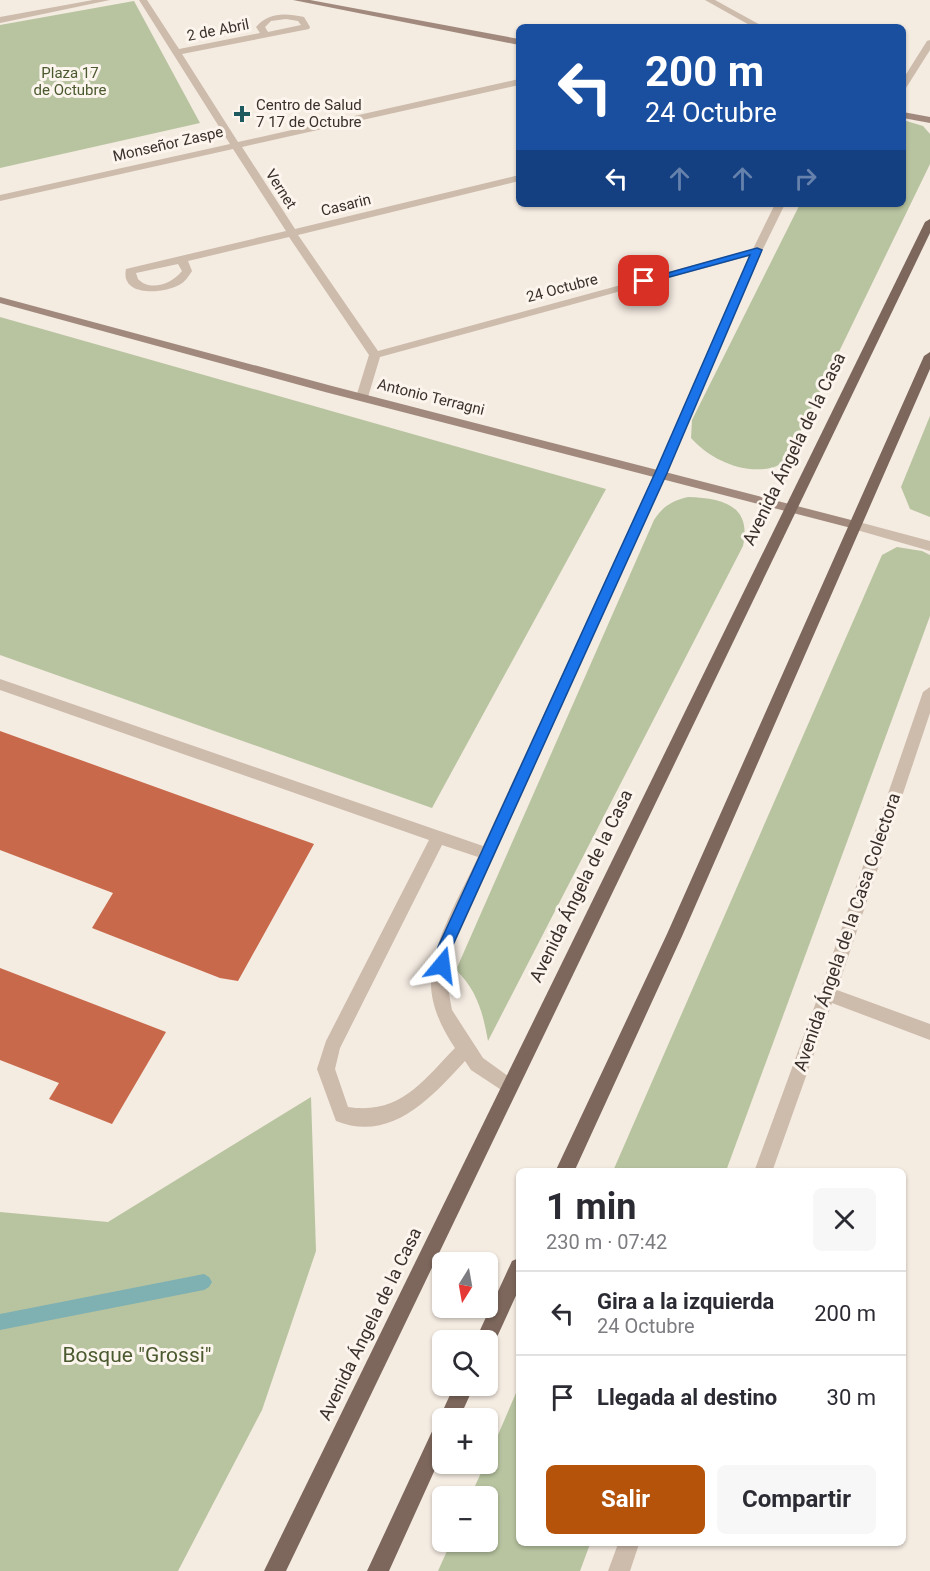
<!DOCTYPE html>
<html lang="es">
<head>
<meta charset="utf-8">
<style>
  body { margin:0; font-family:Roboto,sans-serif; background:#f7f7f7; color:#2b2b33; height:100vh; display:flex; flex-direction:column; font-size:22px; white-space:nowrap }
  * { box-sizing:border-box; margin:0 }
  p { font-size:20px; color:#7c7c81 }
  .icon { flex:none; width:33px; height:33px; fill:none; stroke:currentColor; stroke-width:2; stroke-linecap:round; stroke-linejoin:round }
  .map { position:relative; flex:1; overflow:hidden }
  .details { position:absolute; left:516px; top:1168px; width:390px; height:378px; display:flex; flex-direction:column; background:#fff; border-radius:9px; box-shadow:0 2px 4px #0004 }
  .details>* { flex:none }
  .top-card { position:absolute; left:516px; top:24px; width:390px; height:183px; border-radius:9px; box-shadow:0 2px 4px #0004; background:#1a4fa0; color:#fff; overflow:hidden }
  .needle { width:39px; rotate:191deg }
  .controls { position:absolute; left:432px; top:1252px; display:grid; gap:12px }
  .controls a { display:grid; place-items:center; width:66px; height:66px; border-radius:9px; background:#fff; box-shadow:0 2px 4px #0004; font-size:30px }
  .pin { position:absolute; display:grid; place-items:center; width:51px; height:51px; color:#fff; margin:-26px; border-radius:12px; box-shadow:0 3px 9px #0006 }
  .me { position:absolute; width:66px; margin:-33px; rotate:16deg; stroke-linejoin:round; filter:drop-shadow(0 0 4px #0008) }
  .turn { display:flex; align-items:center; gap:21px; height:126px; padding:0 30px; font-size:27px }
  .turn .icon { width:78px; height:78px; stroke-width:2.5 }
  .turn b { display:block; font-size:42px; line-height:51px }
  .lanes { display:flex; align-items:center; height:57px; padding:0 30px; background:#0003; justify-content:center; gap:30px; direction:ltr }
  .lanes .off { opacity:.35 }
  .round { display:grid; place-items:center; flex:none; width:63px; height:63px; border-radius:9px; background:#f7f7f7 }
  .summary { display:flex; align-items:center; justify-content:space-between; height:102px; padding:0 30px }
  h1 { font-size:36px; font-weight:700; line-height:45px }
  .action { display:flex; gap:12px; margin-top:auto; padding:12px 30px }
  .action a { flex:1; height:69px; border-radius:9px; background:#b45309; color:#fff; font-size:24px; font-weight:700; line-height:69px; text-align:center }
  .action a+a { background:#f7f7f7; color:#2b2b33 }
  ul { padding:0; list-style:none }
  li { display:flex; align-items:center; gap:18px; height:84px; padding:0 30px; border-top:2px solid #e1e1e2 }
  li div { flex:1 }
  li b { display:block; font-size:22px }
  li em { font-style:normal }
  .map>svg:first-child { display:block }
  .green { fill:#b8c4a0 }
  .lines { fill:none; stroke-linecap:round; stroke-linejoin:round }
  .stream { fill:#7fb0b2; fill-rule:evenodd }
  .building { fill:#c8694b }
  .street { fill:#cdbbac; fill-rule:evenodd }
  .secondary { fill:#a18a7d; fill-rule:evenodd }
  .primary { fill:#7d675c; fill-rule:evenodd }
  .route { fill:#1a73e8; stroke:#114b97; stroke-width:1.5 }
  .poi-dot { fill:#1f5a5e; stroke:#fbf5ee; stroke-width:2 }
  .labels { text-anchor:middle; stroke-width:6; stroke-linejoin:round; paint-order:stroke }
  .far-street-label { font-size:15px; fill:#3b302b; stroke:#fbf5ee }
  .far-park-label { font-size:15px; fill:#4a5a2e; stroke:#fbf5ee }
  .far-poi-label { font-size:15px; fill:#3b302b; stroke:#fbf5ee; text-anchor:start }
  .street-label { font-size:18px; fill:#3b302b; stroke:#fbf5ee }
  .near-park-label { font-size:21px; fill:#4a5a2e; stroke:#fbf5ee }
</style>
</head>
<body>
<div class="map">
<svg width="930" height="1571" viewBox="0 0 930 1571">
  <rect width="100%" height="100%" fill="#f4ebe1"/>
  <g class="green">
    <path d="M134,1L200,123L0,168V25Z"/>
    <path d="M903,120L923,126L930,134V164L787,459C783,462 777,467 771,468C741,474 710,459 691,438L692,420L800,204H903Z"/>
    <path d="M0,317L606,489L432,808L0,655Z"/>
    <path d="M930,416V517L910,509L901,487Z"/>
    <path d="M688,497C722,498 752,505 743,546L488,1041C483,1013 477,990 456,970L654,520C663,506 672,501 688,497Z"/>
    <path d="M897,547L922,551L930,555V616L726,1171H613L882,555Z"/>
    <path d="M311,1097L316,1251L262,1410L178,1571H0V1212L108,1222Z"/>
    <path d="M519,1386V1544H590L580,1571H438L451,1542H488V1497H470L485,1464H488V1458Z"/>
  </g>
  <g class="lines">
    <path class="stream" d="M204,1274L209,1277L212,1282L209,1287L204,1290L0,1330V1314Z"/>
  </g>
  <g class="building">
    <path d="M0,731L314,844L238,981L220,978L92,928L113,893L0,850Z"/>
    <path d="M0,968L166,1032L112,1124L49,1099L59,1083L0,1060Z"/>
  </g>
  <g class="lines">
    <g class="street">
      <path d="M93,0H110L0,23V17Z"/>
      <path d="M139,0H147L179,49L260,33L256,27C269,12 285,13 304,17L310,27L309,29L182,54L238,142L519,79V85L242,147L295,229L519,175V181L298,235L378,351L753,249L775,204H785L762,251L667,473L453,947L447,983L452,1010L483,1058L515,1081L518,1087L515,1093L509,1095L471,1070L465,1061C431,1098 391,1143 336,1121L317,1069L326,1041L429,840L0,690V679L483,846L655,473L749,256L380,357L368,397L366,400H358L356,397L369,355L289,237L188,261L192,271C188,277 185,282 179,285C163,294 120,297 126,269L286,231L233,149L0,201V195L230,144ZM286,19L298,21L301,25L268,32L265,27L271,21ZM178,264L182,271C172,284 150,292 138,279L136,273ZM442,845L478,857C461,894 431,943 431,983C431,1006 442,1029 455,1048C423,1081 400,1115 348,1107L335,1069L340,1048Z"/>
      <path d="M705,0H715L764,27H753Z"/>
      <path d="M930,40V50L906,88L903,89V79L927,41Z"/>
      <path d="M855,521L930,541V551L850,528L849,525L850,522Z"/>
      <path d="M930,687V713L837,990L930,1024V1040L832,1003L772,1172H754L819,994L923,692Z"/>
      <path d="M618,1544H639L630,1571H608Z"/>
    </g>
    <g class="secondary">
      <path d="M293,0H310L519,39V45Z"/>
      <path d="M903,112L930,117V123L903,118Z"/>
      <path d="M0,297L332,386L855,521L861,525L855,529L325,392L0,303Z"/>
    </g>
    <g class="primary">
      <path d="M930,219V233L286,1571H264L925,222Z"/>
      <path d="M930,352V369L683,934L574,1172H555L667,934L924,356Z"/>
      <path d="M519,1258V1289L492,1348L488,1350V1341H475L512,1261Z"/>
      <path d="M454,1386H474L459,1419H442V1454L389,1571H367L435,1425L440,1422L439,1419Z"/>
    </g>
  </g>
  <path class="route" d="M757,248L762,250L667,473L452,947L447,970L442,972L436,970L434,965L438,947L655,473L750,255L644,284L639,281Z"/>
  <path class="poi-dot" d="M239 105h6v6h6v6h-6v6h-6v-6h-6v-6h6z"/>
  <g class="labels">
    <g class="far-street-label">
      <text transform="translate(218 30) rotate(-11)" y="5">2 de Abril</text>
      <text transform="translate(168 144) rotate(-13)" y="5">Monseñor Zaspe</text>
      <text transform="translate(281 189) rotate(57)" y="5">Vernet</text>
      <text transform="translate(346 205) rotate(-14)" y="5">Casarin</text>
      <text transform="translate(562 288) rotate(-15)" y="5">24 Octubre</text>
      <text transform="translate(431 397) rotate(14)" y="5">Antonio Terragni</text>
    </g>
    <g class="far-park-label">
      <text x="70" y="78">Plaza 17<tspan x="70" dy="17">de Octubre</tspan></text>
    </g>
    <g class="far-poi-label">
      <text x="256" y="110">Centro de Salud<tspan x="256" dy="17">7 17 de Octubre</tspan></text>
    </g>
    <g class="street-label">
      <text transform="translate(794 449) rotate(-64)" y="6">Avenida Ángela de la Casa</text>
      <text transform="translate(581 886) rotate(-64)" y="6">Avenida Ángela de la Casa</text>
      <text transform="translate(847 932) rotate(-71)" y="6">Avenida Ángela de la Casa Colectora</text>
      <text transform="translate(370 1324) rotate(-64)" y="6">Avenida Ángela de la Casa</text>
    </g>
    <g class="near-park-label">
      <text x="137" y="1362">Bosque "Grossi"</text>
    </g>
  </g>
</svg>
<div class="controls">
<a><svg class="needle" viewBox="-14 -14 28 28"><path d="M0-13l5 13h-10z" fill="#e53935"/><path d="M0 13l5-13h-10z" fill="#7c7c81"/></svg></a>
<a><svg class="icon" aria-label="search" viewBox="0 0 24 24"><circle cx="10" cy="10" r="6"/><path d="M15 15l6 6"/></svg></a>
<a>+</a>
<a>−</a>
</div>
<div class="pin" style="left:644px;top:281px;background:#d93025"><svg class="icon" aria-label="arrive" viewBox="0 0 24 24"><path d="M6 21V4h12l-3 4 3 4H6"/></svg></div>
<svg class="me" style="left:442px;top:965px" viewBox="-20 -20 40 40"><path d="M0-17L14 15 0 8-14 15z" fill="#1a73e8" stroke="#fff" stroke-width="4"/></svg>
<div class="top-card">
<div class="turn"><svg class="icon" aria-label="left" viewBox="0 0 24 24"><path d="M17 20v-9H6M10 6l-5 5 5 5"/></svg><div><b>200 m</b>24 Octubre</div></div>
<div class="lanes"><svg class="icon" aria-label="left" viewBox="0 0 24 24"><path d="M17 20v-9H6M10 6l-5 5 5 5"/></svg><svg class="icon off" aria-label="ahead" viewBox="0 0 24 24"><path d="M12 20V5M6 11l6-6 6 6"/></svg><svg class="icon off" aria-label="ahead" viewBox="0 0 24 24"><path d="M12 20V5M6 11l6-6 6 6"/></svg><svg class="icon off" aria-label="right" viewBox="0 0 24 24"><path d="M7 20v-9h11M14 6l5 5-5 5"/></svg></div>
</div>
<section class="details">
<div class="summary"><div><h1>1 min</h1><p>230 m · 07:42</p></div><a class="round"><svg class="icon" aria-label="close" viewBox="0 0 24 24"><path d="M6 6l12 12M18 6L6 18"/></svg></a></div>
<ul>
<li><svg class="icon" aria-label="left" viewBox="0 0 24 24"><path d="M17 20v-9H6M10 6l-5 5 5 5"/></svg><div><b>Gira a la izquierda</b><p>24 Octubre</p></div><em>200 m</em></li>
<li><svg class="icon" aria-label="arrive" viewBox="0 0 24 24"><path d="M6 21V4h12l-3 4 3 4H6"/></svg><div><b>Llegada al destino</b></div><em>30 m</em></li>
</ul>
<div class="action"><a>Salir</a><a>Compartir</a></div>
</section>
</div>
</body>
</html>
